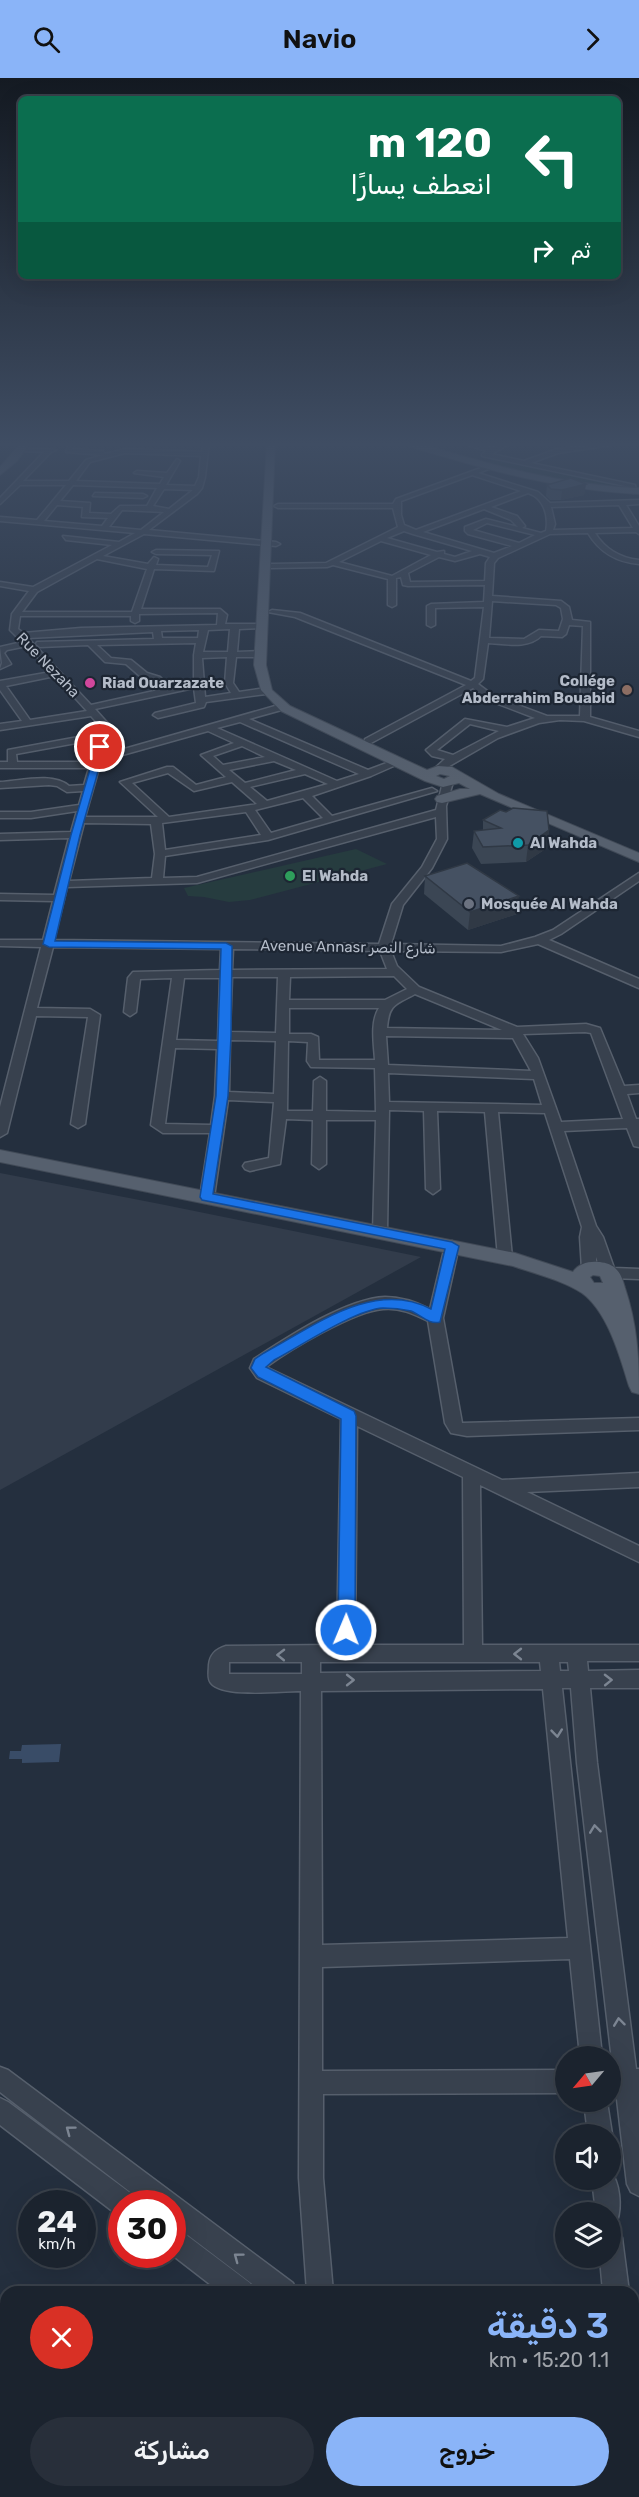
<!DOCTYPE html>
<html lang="ar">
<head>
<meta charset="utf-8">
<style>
  body { margin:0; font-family:Rubik,Cairo,sans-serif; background:#282f3a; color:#f1f3f6; direction:rtl; height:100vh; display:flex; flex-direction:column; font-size:22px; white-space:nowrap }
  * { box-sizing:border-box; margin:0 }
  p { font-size:20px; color:#a0a4aa }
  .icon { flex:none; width:33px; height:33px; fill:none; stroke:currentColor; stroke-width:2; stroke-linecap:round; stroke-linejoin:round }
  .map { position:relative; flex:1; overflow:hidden; direction:ltr }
  .side { position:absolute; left:0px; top:2208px; width:639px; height:212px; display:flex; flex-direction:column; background:#1b232e; border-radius:18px 18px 0 0; box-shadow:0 6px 24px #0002,0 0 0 2px #39404a; direction:rtl }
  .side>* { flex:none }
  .hud { position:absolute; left:18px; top:18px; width:603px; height:183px; border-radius:9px; box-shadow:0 6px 24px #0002,0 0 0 2px #39404a; direction:rtl; background:#0b6e4f; color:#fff; overflow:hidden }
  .needle { width:39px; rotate:241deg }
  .buttons { position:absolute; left:555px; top:1968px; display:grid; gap:12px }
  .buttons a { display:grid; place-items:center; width:66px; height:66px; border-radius:50%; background:#1b232e; box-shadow:0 6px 24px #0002,0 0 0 2px #39404a; font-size:30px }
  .speed { position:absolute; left:18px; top:2112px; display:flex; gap:12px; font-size:30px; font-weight:700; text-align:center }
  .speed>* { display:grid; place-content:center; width:78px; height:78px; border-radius:50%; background:#1b232e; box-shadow:0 6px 24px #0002,0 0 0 2px #39404a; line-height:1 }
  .speed small { font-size:15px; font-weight:400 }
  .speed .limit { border:9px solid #d22; background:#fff; color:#111 }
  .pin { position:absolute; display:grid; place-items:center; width:51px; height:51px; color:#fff; margin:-26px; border:3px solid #fff; border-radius:50%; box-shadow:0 2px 6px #0007 }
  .me { position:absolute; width:66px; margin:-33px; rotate:1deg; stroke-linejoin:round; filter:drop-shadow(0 0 4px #0008) }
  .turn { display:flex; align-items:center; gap:21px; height:126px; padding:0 30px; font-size:27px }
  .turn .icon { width:78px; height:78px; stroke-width:2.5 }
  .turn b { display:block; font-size:42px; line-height:51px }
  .then { display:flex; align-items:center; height:57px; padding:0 30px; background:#0003; gap:12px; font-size:22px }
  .round { display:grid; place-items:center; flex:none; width:63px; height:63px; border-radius:32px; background:#282f3a }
  .summary { display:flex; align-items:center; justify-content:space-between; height:102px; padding:0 30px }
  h1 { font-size:36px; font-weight:600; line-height:45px; color:#8ab4f8 }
  .cta { display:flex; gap:12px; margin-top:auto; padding:12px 30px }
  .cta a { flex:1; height:69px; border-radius:36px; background:#8ab4f8; color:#111; font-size:24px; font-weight:600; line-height:69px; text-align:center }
  .cta a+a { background:#282f3a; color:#f1f3f6 }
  header { display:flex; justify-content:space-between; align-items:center; height:78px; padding:0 30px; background:#8ab4f8; color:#111; font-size:27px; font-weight:600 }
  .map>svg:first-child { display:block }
  .airport { fill:#323c4b }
  .green { fill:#263c3f }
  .water { fill:#394c67 }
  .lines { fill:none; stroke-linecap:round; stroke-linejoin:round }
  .minor-casing { stroke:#565f6c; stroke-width:3 }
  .major-casing { stroke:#414a57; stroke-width:2 }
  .minor { fill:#38414e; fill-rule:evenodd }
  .major { fill:#56606e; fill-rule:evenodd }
  .wall { fill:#3b4654 }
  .shaded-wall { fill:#303945 }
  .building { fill:#455162; stroke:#303945; stroke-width:1.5 }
  .oneway { stroke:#7c8592 }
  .route { fill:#1a73e8; stroke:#114b97; stroke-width:1.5 }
  .hotel-dot { fill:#d1479c; stroke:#1d2633; stroke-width:2 }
  .education-dot { fill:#8d6e63; stroke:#1d2633; stroke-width:2 }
  .culture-dot { fill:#0f9aa8; stroke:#1d2633; stroke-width:2 }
  .leisure-dot { fill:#2e9e5b; stroke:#1d2633; stroke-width:2 }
  .worship-dot { fill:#6b7280; stroke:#1d2633; stroke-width:2 }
  .labels { text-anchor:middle; stroke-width:4.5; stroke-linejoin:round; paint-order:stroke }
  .far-street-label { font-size:15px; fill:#b4bcc9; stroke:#1d2633 }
  .far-poi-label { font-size:15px; font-weight:bold; fill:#b4bcc9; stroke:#1d2633; text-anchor:start }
</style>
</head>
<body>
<header><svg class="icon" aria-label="forward" viewBox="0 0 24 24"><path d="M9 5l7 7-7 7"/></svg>Navio<svg class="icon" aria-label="search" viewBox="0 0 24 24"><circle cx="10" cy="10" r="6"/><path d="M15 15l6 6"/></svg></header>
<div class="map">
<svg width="639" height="2419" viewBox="0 0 639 2419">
  <rect width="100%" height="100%" fill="#242f3e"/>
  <path class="airport" d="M0,1095L160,1126L421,1179L0,1412Z"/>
  <g class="green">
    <path d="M494,381L614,406L610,410L563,405L486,385Z"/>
    <path d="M356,771L387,786L250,822L229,824L204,819L188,818L184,810Z"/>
  </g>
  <path class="water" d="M61,1666L59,1684L22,1685V1681H9L10,1673H21L22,1667Z"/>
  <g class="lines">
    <defs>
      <g id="minor">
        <path d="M69,365H75L72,371L103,373L105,376L125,371L202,374L203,365H209L205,399L202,410L197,416L149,452L276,464L280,466L276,468L144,456L103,478L148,486L154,479L158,481L156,487L208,489L212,477L156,476L152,474L156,472L219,473L214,493L154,491L141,531H220L227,537L225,546H264L265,548L261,550L239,551L237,574L260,573L264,576L260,579H236L233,605L239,614L266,610L270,613L266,616L206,624L204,629L158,640L153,637L155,635L196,625L194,610L95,631L111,649L103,677L282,626L285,627V631L249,641L368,692L397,681L405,683L371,698L312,718L332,738L432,710L437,713L268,762L165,778L163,800L197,799L436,732L443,704L448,701L453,704L446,728L447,761L432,790L403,827L391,866L501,868L535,859L553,852L639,795V803L561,856L549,862L639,901V910L538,866L501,874L391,873L397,888L419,909L517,949L586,946L600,950L624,1008L639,1007V1015L627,1016L636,1041H639V1069L634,1068L627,1050L564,1053L596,1148L603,1159L614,1190L639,1191V1201L610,1200L603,1198L596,1179V1191L594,1195H584L582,1191L580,1159L582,1149L545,1035L498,1034L512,1179L505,1184L498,1179L485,1034L437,1033L440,1111L433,1116L426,1111L424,1033L389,1032L387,1154L385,1158L380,1159L373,1154L376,1042H326V1086L319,1091L312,1086L313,1042L286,1041L280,1086L250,1093L245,1091L243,1088L245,1085L269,1080L274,1024L228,1022L214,1119L212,1122H202L200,1119L210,1055H163L151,1047L172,900L140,901L136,934L130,938L124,934L128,900L133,894L220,892L221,871L53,869L37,930L90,931L100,937L85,1046L78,1050L71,1046L88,939L36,938L7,1055L0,1059V1029L41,869L0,868V862H43L53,823L0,822V816L54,817L69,760L0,762V756L71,754L77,733L31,740H0V734H31L79,727L83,713L67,714L57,708L49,707L0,710V704C20,703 53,694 69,708L84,707L89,690H0V684H8V672L100,655L101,649L91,638L0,652V646L22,643L0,612V603L51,594L27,568L7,572L4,575L11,586L0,591L2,585L0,569L22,564L10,552L12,536L29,513L0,508V504L33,509L112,467L66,462L63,458L119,464L135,455L0,443V439L37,442L66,407H20L0,426V420L44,374L22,373L20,370L56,372L51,374L23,403H69L86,382L103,377L66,374ZM125,375L201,378L199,399L195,408L166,407L180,383L177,381L167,395L137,393L134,395L164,399L160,406L76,403L90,384ZM73,407L157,410L147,428H120L111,436L89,435L90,425L60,423ZM164,411L193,412L169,431L153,428ZM57,427L83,429L82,439L108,440L102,448L44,443ZM122,432L164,434L141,452L109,449ZM97,481L147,491L132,534H22L37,514ZM218,535L217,547L81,550L23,555L18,551L20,538H131V543L135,545L139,543V536ZM230,551L228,574H203L208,552ZM199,552L198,560H162L161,553ZM153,554L154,561L37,564L36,566L40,569L88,567L105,584L126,586L141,599L154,603L163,611L91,627L28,560ZM196,565L194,577V604L171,609L160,599L147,595L131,582L111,580L97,567ZM227,579L225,605L231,615L205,619L202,580ZM55,598L87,633L30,642L6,608ZM240,644L359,696L337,703L217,650ZM208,653L234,665L201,677L226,699L196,707L173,689H167L120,704L158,739H85L101,683ZM98,661L91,684H17L16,676ZM242,668L265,679L223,687L213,678ZM274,683L296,692L245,705L229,692ZM168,695L194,713L232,704L257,726L169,739L132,705ZM305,696L328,706L267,723L250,709ZM303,720L323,740L271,755L255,732ZM246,734L261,757L165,772L162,745ZM436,739L437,761L422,789L392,826L379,866L54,862L67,809L197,805ZM84,745L151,746L155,776L152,800L69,803ZM233,871L380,873L387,891L232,892ZM394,898L407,911L385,922H289L290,899ZM232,899H278L276,955L230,954ZM184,900H220L218,963L176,962ZM415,916L502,952L387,950C389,926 395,927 415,916ZM289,930H379C370,944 374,966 375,982H319L318,959L311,956H289ZM585,954L591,955L623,1041L561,1044L538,980L523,956ZM386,958L513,960L531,993L388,987ZM230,962L276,963L274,1016L229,1014ZM288,963L308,964L307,983L311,989L375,990L376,1034L326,1033V1003L320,999L314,1003L313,1033H287ZM175,970L217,971L215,1018L211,1047L165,1046ZM388,995L534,1001L542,1027L389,1024Z"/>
        <path d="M462,365H473L492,370L502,365H511L492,376L524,383L557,371L626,365L558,375L531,385L635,407L636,413L633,415L630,413V409L482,378V376L487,373Z"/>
        <path d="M489,387L491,390L478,395L538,414L550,425L639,422V426L626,427L639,448V456L636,454L595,455C605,471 620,480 639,482V486C617,484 600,475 588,455L550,456L498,480L494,485L492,518L561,523L569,529L572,542L590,544V639L639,653V659L584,643L560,642L539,645L498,660L439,694L434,691L445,681L432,678L426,672L465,641L507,649L535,640L488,622L473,610L371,665H365V661L466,607L295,539L268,534L272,532L300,535L471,603L475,600L484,529L435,530V547L431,549L427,547V528L431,526L484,524L485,507L408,508L403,507L401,499L396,500V527L392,529L388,527V501L333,487L327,489L271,490V486H274L326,485L398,449L393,430H278L274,428L278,426H393L396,421ZM472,397L521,413L416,452L404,447L401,437V423ZM528,415C544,420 549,438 546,453L541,455L522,450L525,448L517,438L491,429ZM619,427L633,450L553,452L555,446L551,429ZM484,431L511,442L518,449L486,441L465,449V453L468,456L512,468L494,475L423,454ZM487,445L535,457L519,465L473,452ZM404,453L413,456L472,473L455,479L444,476V473L437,474L387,460ZM381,463L431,477L392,498L339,484ZM480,476L490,479L486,485L485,503L410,504L408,495L439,479L455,483ZM492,523L556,527L561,530L563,541L559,553L539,552L524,561L489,560ZM569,547L583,548L580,638H547L494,618L478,606L483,601L488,565C506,566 528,571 541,558L562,559L566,556ZM470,646L499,653L453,677L437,672Z"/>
        <path d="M95,415L143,416L147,418L143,420L93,418Z"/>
        <path d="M452,1163L459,1168L443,1240L462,1345L639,1340V1352L467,1358L451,1355L445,1345L428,1243C414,1236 399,1229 383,1231C354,1233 291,1271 266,1289L502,1402L639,1395V1409L527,1414L639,1468V1484L480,1407L482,1567H639V1583H587L588,1593L639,1592V1610H590L597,1685L636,1991H639V2118L631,2114L627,2106L616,2013H610V1991H613L577,1685L571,1610H562L602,1978H580L570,1881L322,1889V1993L566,1992V2015L323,2016V2100L333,2214H307L299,2100L301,1613C282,1613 223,1620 211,1605C207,1600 209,1593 209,1587C210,1576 216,1571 226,1568L337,1567L341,1341L257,1300L250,1290L254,1281C288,1259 345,1221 385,1219C400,1219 416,1224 430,1231L445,1168ZM357,1348L463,1399L464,1567H355ZM229,1584H302V1596H229ZM320,1584H540L541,1593L320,1595ZM559,1584H568L569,1593H560ZM543,1611L568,1860L322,1867L321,1613Z"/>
        <path d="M0,1989L8,1992L293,2205L297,2214H263L172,2145V2126H146L0,2014Z"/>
        <path d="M0,2020L8,2024L133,2117L136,2126H122V2137L115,2135L0,2047Z"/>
        <path d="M584,2024H607L612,2056L610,2059V2056H588Z"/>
        <path d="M610,2093C620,2104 622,2129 617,2143L610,2145V2134H596L592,2102H610Z"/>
        <path d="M610,2148L619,2151L622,2160L629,2214H603L600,2180H610Z"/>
        <path d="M172,2150L181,2153L250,2205L254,2214H220L171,2176Z"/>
        <path d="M633,2334L639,2336V2394L633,2392Z"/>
        <path d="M491,2414H523L526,2419H493Z"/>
        <path d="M536,2414H568L571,2419H538Z"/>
      </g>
      <g id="major">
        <path d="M21,365H30L17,383L0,397V389Z"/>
        <path d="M267,365H275L266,587L272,612L290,628L427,692L438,688L452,689L499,716L639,775V784L480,716L442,725L437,724L435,721L437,718L460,711H470L459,705L443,709L425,703L281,633L261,612L254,587ZM440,696L450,698L444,701L436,698Z"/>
        <path d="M404,365H418C491,387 562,407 639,410V416C575,413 514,399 452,381C437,376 417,373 404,365Z"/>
        <path d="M0,1072L515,1175L573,1194C578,1186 589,1183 598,1184C603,1184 611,1186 615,1190C621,1195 623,1203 625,1210C637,1246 639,1279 639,1316L632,1314L629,1308C620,1279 608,1234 582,1215C562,1202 536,1196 513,1188L0,1084ZM593,1197L600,1198L603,1205H594L590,1199Z"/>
      </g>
    </defs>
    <use href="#minor" class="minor-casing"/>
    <use href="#major" class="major-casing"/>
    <use href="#minor" class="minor"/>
    <use href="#major" class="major"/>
  </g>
  <g class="wall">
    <path d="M586,406L584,417L561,422H550L546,418L547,407Z"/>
    <path d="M483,742L549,752L547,770L526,784L481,786L472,770L474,753L483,752Z"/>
    <path d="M425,798L517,836L468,852L424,816Z"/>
  </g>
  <g class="shaded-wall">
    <path d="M586,406L584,417L561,422L562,412Z"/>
    <path d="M549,752L547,770L526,784L528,767Z"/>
    <path d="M519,818L517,836L468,852L470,834Z"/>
  </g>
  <g class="building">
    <path d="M571,400L586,406L562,412L551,411L547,407Z"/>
    <path d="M513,730L547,733L549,752L528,767L483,769L474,753L501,750L483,742L500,732L506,734Z"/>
    <path d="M467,785L519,818L470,834L425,798Z"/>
  </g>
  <defs><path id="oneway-chevron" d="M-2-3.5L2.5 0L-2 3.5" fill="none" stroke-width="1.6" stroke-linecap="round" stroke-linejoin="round" transform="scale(1.5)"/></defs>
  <g class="oneway">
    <use href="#oneway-chevron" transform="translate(518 1576) rotate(180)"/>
    <use href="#oneway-chevron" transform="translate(281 1577) rotate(-179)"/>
    <use href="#oneway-chevron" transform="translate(350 1602)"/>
    <use href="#oneway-chevron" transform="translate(608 1602) rotate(-1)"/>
    <use href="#oneway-chevron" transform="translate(557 1655) rotate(84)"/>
    <use href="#oneway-chevron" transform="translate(595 1751) rotate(-97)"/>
    <use href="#oneway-chevron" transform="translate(619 1944) rotate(-97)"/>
    <use href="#oneway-chevron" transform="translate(70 2052) rotate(-143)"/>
    <use href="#oneway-chevron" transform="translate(238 2179) rotate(-143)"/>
  </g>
  <linearGradient id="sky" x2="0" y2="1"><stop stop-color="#141a22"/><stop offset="0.52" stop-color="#3f4d63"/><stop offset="1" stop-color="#3f4d63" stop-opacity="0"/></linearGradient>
  <rect width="639" height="704" fill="url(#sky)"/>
  <path class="route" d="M97,667L105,669L80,757L55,863L226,865L232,868L231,958L228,1018L213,1116L452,1164L459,1168L440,1244C429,1247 421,1237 411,1233C402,1231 392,1230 383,1230C356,1231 299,1269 274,1282L266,1289L354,1333L356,1338L355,1552L352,1558L346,1560L340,1558L338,1552L341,1341L258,1299L251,1290L255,1281L264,1275C313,1249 373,1201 431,1231L445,1171L202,1122L200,1119L216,1018L221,871L49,869L43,866L71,757Z"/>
  <circle class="hotel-dot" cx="90" cy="605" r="6"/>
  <circle class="education-dot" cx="627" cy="612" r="6"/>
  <circle class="culture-dot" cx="518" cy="765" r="6"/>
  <circle class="leisure-dot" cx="290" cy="798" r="6"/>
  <circle class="worship-dot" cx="469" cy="826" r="6"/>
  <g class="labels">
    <g class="far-street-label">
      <text transform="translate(48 587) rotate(46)" y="5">Rue Nezaha</text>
      <text transform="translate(348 869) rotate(1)" y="5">Avenue Annasr شارع النصر</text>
    </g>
    <g class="far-poi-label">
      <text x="615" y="608" text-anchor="end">Collége<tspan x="615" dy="17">Abderrahim Bouabid</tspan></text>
      <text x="102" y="610">Riad Ouarzazate</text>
      <text x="530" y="770">Al Wahda</text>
      <text x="302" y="803">El Wahda</text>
      <text x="481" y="831">Mosquée Al Wahda</text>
    </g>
  </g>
</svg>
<div class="buttons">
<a><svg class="needle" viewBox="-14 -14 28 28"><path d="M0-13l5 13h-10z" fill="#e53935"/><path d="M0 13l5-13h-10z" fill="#a0a4aa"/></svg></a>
<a><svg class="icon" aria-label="sound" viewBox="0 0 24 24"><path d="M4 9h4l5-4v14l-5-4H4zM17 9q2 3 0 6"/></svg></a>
<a><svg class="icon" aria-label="layers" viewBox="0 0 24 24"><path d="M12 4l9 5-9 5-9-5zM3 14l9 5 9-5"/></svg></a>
</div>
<div class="speed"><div>24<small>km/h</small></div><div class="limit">30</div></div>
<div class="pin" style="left:100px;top:669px;background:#d93025"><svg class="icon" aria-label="arrive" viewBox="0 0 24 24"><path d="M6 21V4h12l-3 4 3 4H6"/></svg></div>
<svg class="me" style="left:346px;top:1552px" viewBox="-20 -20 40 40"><circle r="17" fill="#1a73e8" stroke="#fff" stroke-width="3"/><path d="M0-11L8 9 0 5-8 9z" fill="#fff"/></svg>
<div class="hud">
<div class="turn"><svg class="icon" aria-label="left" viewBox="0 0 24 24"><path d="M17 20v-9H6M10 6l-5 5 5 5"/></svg><div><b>120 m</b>انعطف يسارًا</div></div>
<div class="then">ثم<svg class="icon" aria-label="right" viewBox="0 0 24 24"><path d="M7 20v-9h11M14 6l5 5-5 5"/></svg></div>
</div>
<section class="side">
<div class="summary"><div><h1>3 دقيقة</h1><p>1.1 km · 15:20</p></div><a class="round" style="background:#d93025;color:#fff"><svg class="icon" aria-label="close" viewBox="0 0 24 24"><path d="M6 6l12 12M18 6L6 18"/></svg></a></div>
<div class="cta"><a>خروج</a><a>مشاركة</a></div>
</section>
</div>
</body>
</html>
